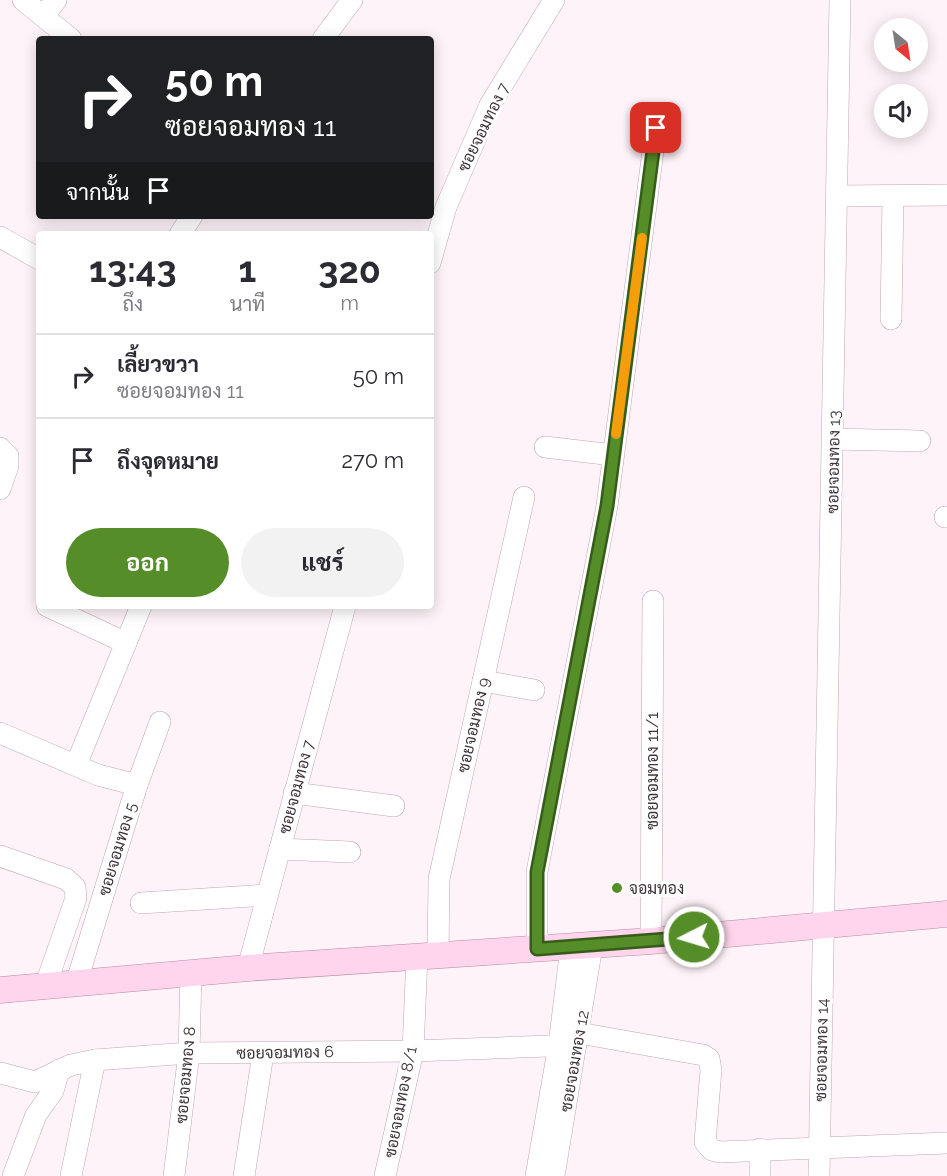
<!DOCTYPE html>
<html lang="th">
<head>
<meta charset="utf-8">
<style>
  body { margin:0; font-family:Raleway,Sarabun,sans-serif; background:#f2f2f3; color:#2b2b33; height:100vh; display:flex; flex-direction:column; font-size:22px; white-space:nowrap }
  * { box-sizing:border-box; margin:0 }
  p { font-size:20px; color:#7c7c81 }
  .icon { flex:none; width:33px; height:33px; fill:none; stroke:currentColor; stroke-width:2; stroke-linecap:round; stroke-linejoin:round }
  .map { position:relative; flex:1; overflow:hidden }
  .drawer { position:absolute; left:36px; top:231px; width:398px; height:378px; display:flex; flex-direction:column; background:#fff; border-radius:6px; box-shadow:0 3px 15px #0003 }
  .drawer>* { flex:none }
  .banner { position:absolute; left:36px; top:36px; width:398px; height:183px; border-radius:6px; box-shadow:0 3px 15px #0003; background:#202124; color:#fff; overflow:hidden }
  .needle { width:39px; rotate:150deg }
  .tools { position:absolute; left:874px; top:18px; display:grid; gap:12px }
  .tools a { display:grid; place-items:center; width:54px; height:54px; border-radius:50%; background:#fff; box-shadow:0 3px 15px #0003; font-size:30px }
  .pin { position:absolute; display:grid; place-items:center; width:51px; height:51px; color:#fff; margin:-26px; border-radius:12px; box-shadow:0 3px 9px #0006 }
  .me { position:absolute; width:66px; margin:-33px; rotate:265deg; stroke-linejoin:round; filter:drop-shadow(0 0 4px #0008) }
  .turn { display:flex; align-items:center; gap:21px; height:126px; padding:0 30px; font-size:27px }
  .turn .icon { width:78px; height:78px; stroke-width:2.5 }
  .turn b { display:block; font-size:42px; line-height:51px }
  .then { display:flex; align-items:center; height:57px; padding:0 30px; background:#0003; gap:12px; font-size:22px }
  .eta { display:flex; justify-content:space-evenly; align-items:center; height:102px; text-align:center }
  .eta b { font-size:36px; font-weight:700; line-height:42px }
  .button { display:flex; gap:12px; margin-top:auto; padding:12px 30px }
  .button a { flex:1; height:69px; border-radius:36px; background:#558d28; color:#fff; font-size:24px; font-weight:700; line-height:69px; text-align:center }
  .button a+a { background:#f2f2f3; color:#2b2b33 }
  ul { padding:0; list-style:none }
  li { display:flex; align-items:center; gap:18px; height:84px; padding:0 30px; border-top:2px solid #e1e1e2 }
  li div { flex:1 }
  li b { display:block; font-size:22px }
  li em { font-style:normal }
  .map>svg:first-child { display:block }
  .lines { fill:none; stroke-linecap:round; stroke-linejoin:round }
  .minor-casing { stroke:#c0a6b4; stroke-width:22 }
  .major-casing { stroke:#ba8aa6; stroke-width:27 }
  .minor { stroke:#fff; stroke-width:21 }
  .major { stroke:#fed5ec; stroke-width:26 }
  .route-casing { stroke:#375c1a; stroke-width:15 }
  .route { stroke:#558d28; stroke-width:10 }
  .slow { stroke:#f59e0b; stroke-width:10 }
  .poi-dot { fill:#558d28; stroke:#fff; stroke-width:2 }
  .labels { text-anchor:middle; stroke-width:6; stroke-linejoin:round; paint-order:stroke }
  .street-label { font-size:16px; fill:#3d3339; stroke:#fff }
  .poi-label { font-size:16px; fill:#3d3339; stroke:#fff; text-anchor:start }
</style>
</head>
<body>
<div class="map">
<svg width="947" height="1176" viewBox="0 0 947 1176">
  <rect width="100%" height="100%" fill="#fef3f8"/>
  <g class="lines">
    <defs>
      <g id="minor">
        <path d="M23,0L71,39"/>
        <path d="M44,16L56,0"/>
        <path d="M323,39L352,0"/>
        <path d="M838,196L947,195"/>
        <path d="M180,234L192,216"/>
        <path d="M0,237L39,259"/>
        <path d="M430,263L446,207L490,105L554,0"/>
        <path d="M891,319L893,197"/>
        <path d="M833,439L920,441"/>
        <path d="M545,447L613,455"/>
        <path d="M0,448L8,456V466L0,489"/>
        <path d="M945,517H947"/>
        <path d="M47,606L126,643"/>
        <path d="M483,681L534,690"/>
        <path d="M0,733L98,775L137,785L76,984"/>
        <path d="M76,765L141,606"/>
        <path d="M137,785L160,722"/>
        <path d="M294,793L394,806"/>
        <path d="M280,849L350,852"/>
        <path d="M0,856L66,879L75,887L76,898L45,987"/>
        <path d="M141,903L267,895"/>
        <path d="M651,941L653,601"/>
        <path d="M537,949V872L607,506L656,128"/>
        <path d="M438,955L439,879L524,497"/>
        <path d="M248,968L345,606"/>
        <path d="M579,1033L703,1055L709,1059L711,1070L705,1142L712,1150L720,1152L947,1143"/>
        <path d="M0,1073L35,1082L71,1065L95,1060L189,1053L413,1051L576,1045"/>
        <path d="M13,1176L36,1115L53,1091L59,1070"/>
        <path d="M71,1176L95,1060"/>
        <path d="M174,1176L189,1053L191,973"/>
        <path d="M244,1176L263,1054"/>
        <path d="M385,1176L413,1051L417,956"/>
        <path d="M536,1176L559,1045L571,947"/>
        <path d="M554,1176L592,946"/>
        <path d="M760,1176V1149"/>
        <path d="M819,1176L840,0"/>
      </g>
      <path id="major" d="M0,990L248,968L651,941L947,914"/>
    </defs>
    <use href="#minor" class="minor-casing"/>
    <use href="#major" class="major-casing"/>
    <use href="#minor" class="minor"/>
    <use href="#major" class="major"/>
  </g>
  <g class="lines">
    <defs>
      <path id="route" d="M656,128L607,506L537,872V949L694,937"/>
    </defs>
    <use href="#route" class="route-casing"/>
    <use href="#route" class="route"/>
    <path class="slow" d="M616,434L642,238"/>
  </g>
  <circle class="poi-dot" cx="617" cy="888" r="6"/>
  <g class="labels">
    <g class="street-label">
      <text transform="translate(483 127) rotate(-64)" y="6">ซอยจอมทอง 7</text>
      <text transform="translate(833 462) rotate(-89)" y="6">ซอยจอมทอง 13</text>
      <text transform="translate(473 725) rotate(-77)" y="6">ซอยจอมทอง 9</text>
      <text transform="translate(652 771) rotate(-90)" y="6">ซอยจอมทอง 11/1</text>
      <text transform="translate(296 787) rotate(-75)" y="6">ซอยจอมทอง 7</text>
      <text transform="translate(117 849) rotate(-73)" y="6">ซอยจอมทอง 5</text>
      <text transform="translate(821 1050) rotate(-89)" y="6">ซอยจอมทอง 14</text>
      <text transform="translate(285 1052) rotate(-1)" y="6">ซอยจอมทอง 6</text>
      <text transform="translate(574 1061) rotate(-80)" y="6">ซอยจอมทอง 12</text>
      <text transform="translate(185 1075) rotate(-85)" y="6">ซอยจอมทอง 8</text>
      <text transform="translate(400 1102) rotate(-79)" y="6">ซอยจอมทอง 8/1</text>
    </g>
    <g class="poi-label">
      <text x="629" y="894">จอมทอง</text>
    </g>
  </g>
</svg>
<div class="tools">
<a><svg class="needle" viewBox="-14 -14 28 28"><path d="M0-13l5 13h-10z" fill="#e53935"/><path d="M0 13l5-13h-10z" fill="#7c7c81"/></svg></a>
<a><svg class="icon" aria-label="sound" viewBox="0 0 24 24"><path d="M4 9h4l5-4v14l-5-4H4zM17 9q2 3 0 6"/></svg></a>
</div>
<div class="pin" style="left:656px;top:128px;background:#d93025"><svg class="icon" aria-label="arrive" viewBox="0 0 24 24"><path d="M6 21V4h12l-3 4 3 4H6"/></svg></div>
<svg class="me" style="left:694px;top:937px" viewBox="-20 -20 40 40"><circle r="17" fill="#558d28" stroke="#fff" stroke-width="3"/><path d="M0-11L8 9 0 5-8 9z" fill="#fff"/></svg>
<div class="banner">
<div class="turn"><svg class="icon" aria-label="right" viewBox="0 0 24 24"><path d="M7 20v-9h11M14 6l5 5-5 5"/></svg><div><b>50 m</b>ซอยจอมทอง 11</div></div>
<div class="then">จากนั้น<svg class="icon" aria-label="arrive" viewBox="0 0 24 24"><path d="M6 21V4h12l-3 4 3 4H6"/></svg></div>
</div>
<section class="drawer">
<div class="eta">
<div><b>13:43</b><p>ถึง</p></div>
<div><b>1</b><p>นาที</p></div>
<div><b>320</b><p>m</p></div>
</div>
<ul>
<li><svg class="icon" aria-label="right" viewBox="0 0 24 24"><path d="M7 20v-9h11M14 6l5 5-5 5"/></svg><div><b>เลี้ยวขวา</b><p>ซอยจอมทอง 11</p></div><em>50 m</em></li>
<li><svg class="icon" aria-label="arrive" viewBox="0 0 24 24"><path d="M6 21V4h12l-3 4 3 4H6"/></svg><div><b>ถึงจุดหมาย</b></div><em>270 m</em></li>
</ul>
<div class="button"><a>ออก</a><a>แชร์</a></div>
</section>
</div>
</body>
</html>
